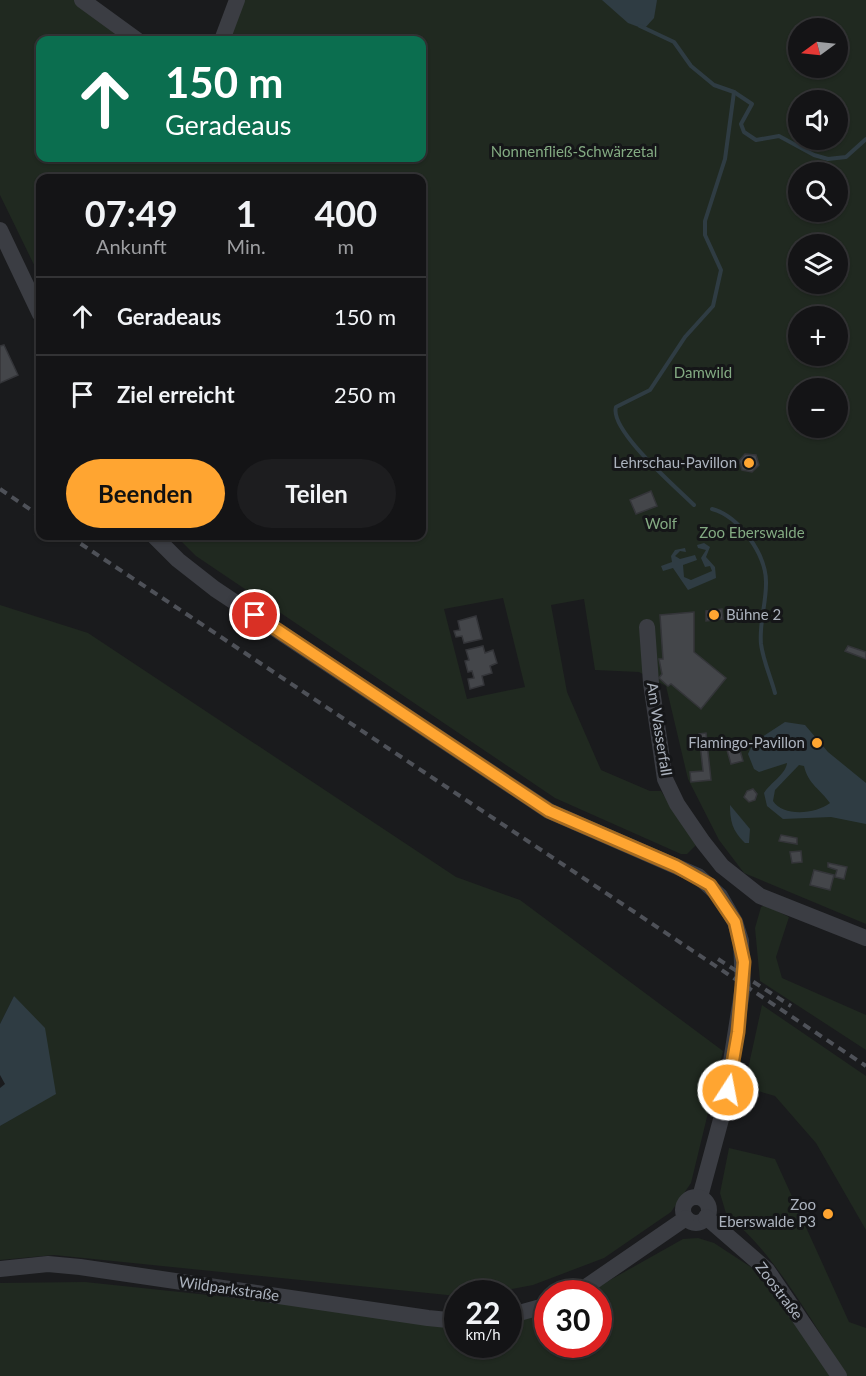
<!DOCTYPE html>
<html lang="de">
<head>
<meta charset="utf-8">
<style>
  body { margin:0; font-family:Lato,sans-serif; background:#1d1d1f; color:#f1f3f6; height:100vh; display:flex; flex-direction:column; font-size:22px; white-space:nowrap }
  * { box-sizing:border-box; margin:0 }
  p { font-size:20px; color:#9d9ea1 }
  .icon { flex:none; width:33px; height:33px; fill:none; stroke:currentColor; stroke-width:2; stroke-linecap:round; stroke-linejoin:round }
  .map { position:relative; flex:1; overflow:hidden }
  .details { position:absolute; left:36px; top:174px; width:390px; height:366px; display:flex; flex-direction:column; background:#141416; border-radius:12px; box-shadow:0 2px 4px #0004,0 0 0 2px #333335 }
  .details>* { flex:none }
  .top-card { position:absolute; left:36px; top:36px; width:390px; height:126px; border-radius:12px; box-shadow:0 2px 4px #0004,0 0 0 2px #333335; background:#0b6e4f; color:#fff; overflow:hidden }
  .needle { width:39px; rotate:255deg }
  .controls { position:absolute; left:788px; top:18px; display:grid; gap:12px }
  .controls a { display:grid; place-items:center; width:60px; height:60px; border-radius:50%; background:#141416; box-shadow:0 2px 4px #0004,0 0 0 2px #333335; font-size:30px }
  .speed { position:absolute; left:444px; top:1280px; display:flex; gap:12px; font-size:30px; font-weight:700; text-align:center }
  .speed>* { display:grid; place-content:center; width:78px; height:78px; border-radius:50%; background:#141416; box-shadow:0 2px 4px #0004,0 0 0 2px #333335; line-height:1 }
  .speed small { font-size:15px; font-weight:400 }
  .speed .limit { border:9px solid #d22; background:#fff; color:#111 }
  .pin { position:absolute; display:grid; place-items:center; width:51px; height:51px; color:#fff; margin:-26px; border:3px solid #fff; border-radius:50%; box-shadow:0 2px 6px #0007 }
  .me { position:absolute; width:66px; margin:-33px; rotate:11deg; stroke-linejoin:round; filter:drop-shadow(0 0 4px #0008) }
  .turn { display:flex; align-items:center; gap:21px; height:126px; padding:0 30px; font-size:27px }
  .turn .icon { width:78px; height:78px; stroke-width:2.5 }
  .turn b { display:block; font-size:42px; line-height:51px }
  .eta { display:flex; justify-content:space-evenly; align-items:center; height:102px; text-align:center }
  .eta b { font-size:36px; font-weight:700; line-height:42px }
  .button { display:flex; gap:12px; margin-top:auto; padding:12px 30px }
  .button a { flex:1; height:69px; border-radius:36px; background:#ffa531; color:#111; font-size:24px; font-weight:700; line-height:69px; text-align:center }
  .button a+a { background:#1d1d1f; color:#f1f3f6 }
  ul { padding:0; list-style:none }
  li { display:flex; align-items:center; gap:18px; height:78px; padding:0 30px; border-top:2px solid #333335 }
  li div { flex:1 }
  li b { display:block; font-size:22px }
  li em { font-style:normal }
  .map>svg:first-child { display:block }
  .green { fill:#202920; fill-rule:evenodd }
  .water { fill:#2f3c43; fill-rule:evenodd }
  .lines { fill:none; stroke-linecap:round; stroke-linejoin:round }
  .stream { stroke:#2f3c43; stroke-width:4 }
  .building { fill:#44464a; stroke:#343539; stroke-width:1.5 }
  .minor { stroke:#3b3d43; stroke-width:16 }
  .rail { stroke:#4e5158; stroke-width:4; stroke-dasharray:8 6; stroke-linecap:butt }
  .route-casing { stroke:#a66b20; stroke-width:15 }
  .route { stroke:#ffa531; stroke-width:10 }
  .poi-dot { fill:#ffa531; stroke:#151618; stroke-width:2 }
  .labels { text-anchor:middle; stroke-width:6; stroke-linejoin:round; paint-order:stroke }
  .park-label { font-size:15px; fill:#83aa82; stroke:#151618 }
  .poi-label { font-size:15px; fill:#acb3be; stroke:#151618; text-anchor:end }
  .street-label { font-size:15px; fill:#acb3be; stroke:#151618 }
</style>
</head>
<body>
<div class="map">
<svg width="866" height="1376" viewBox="0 0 866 1376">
  <rect width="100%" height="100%" fill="#1a1b1d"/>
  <g class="green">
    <path d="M0,0H79L134,40H40V158H422V40H224L241,0H866V924L744,873L719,840L688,779L666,686L639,672L595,670L584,599L551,605L567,692L601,770L650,791H661L696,845L687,854H681L555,798L196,556L176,536H422V178H40V277L0,195ZM798,28H837V68H798ZM798,100H837V140H798ZM798,172H837V212H798ZM798,244H837V284H798ZM798,316H837V356H798ZM798,388H837V428H798ZM503,598L525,687L467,699L444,609Z"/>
    <path d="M0,605L88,633L456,877L520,900L723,1051L691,1183L671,1212L604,1258L533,1285L490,1293H458L457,1296L54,1255L0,1260V1126L56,1093L14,996L0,1024Z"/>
    <path d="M765,905L789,917L776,957L782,978L866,1015V1050L760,981L755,928L761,907Z"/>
    <path d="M762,1005L866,1076V1230L816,1143L775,1096L744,1087Z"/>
    <path d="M729,1148L775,1159L849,1322L866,1328V1376H847C819,1333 768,1242 727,1217L720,1193Z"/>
    <path d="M698,1238L714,1243L763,1275L831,1376H0V1283L85,1282L332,1308L457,1325L458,1344H508L509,1323L547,1313L548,1344H598V1293H587L683,1239Z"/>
  </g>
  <g class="water">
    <path d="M602,0H657L654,18L644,29L628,23Z"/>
    <path d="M704,543L710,547L706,557L715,567L716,578L688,590L673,568L663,571L661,566L672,562L671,556L675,550L685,548L686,552L680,551L675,556L680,559L695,555L697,560L683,565L684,577L691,580L712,571L710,566L705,567L701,558L706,550L698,548L697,545Z"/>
    <path d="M785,722L805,725L828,752L866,783V824L831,817L783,819L767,806L764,793C770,783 786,774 787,763L759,772L754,769L748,754L753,743ZM799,765L804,766C808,784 821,790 830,803C816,814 783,817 773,801L775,790Z"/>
    <path d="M730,805L750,829L749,843H745C732,831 730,820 730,805Z"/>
    <path d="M14,996L45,1028L56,1094L0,1126V1088L5,1084L0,1075V1024Z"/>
  </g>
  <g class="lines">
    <g class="stream">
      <path d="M640,26L674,42L691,66L714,85L734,92L752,104L741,124L744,132L756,140L779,136L814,155L828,159L846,157L866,139"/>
      <path d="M694,505C677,488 609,430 616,407L650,390L685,337L713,306L721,270L705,235V221L725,159L734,92"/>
      <path d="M712,509C739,516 767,555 766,584C766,604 759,624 761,644C763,660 771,678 775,693"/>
    </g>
  </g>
  <g class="building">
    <path d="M4,345L18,375L0,383V346Z"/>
    <path d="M745,454L756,455L759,465L752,472L742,470L739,461Z"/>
    <path d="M651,491L657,506L636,514L630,500Z"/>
    <path d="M722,609L723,619L706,621V611Z"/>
    <path d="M694,612V652L726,678L701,709L671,684L668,686L659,678L662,674L659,659H663L660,615Z"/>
    <path d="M476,616L482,639L464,643L462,636L456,637L454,631L460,630L458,621Z"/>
    <path d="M483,646L485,653L493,650L497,663L490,666L492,673L482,676L484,685L470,689L468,679L474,678L472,671L468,672L465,661L469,660L466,650Z"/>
    <path d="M848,646L866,652V659L845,651Z"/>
    <path d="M706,733L711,780L691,782L690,772L703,771L699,734Z"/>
    <path d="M739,747L743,761L731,764L727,750Z"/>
    <path d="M753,789L757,794L755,800L749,802L744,797L747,791Z"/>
    <path d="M781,835L797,838V844L779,841Z"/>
    <path d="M801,851L802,862L792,863L790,852Z"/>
    <path d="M828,863L847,867L844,879L835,877L837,870L828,867Z"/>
    <path d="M814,870L834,875L830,890L810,885Z"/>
  </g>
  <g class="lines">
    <g class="minor">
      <path d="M82,0L137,40"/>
      <path d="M222,40L237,0"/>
      <path d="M0,230L40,314"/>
      <path d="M154,536L178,560L215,589L549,811L698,876L720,896L735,922L741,941L743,986L723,1112L700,1197"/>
      <path d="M647,627L651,683L665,779L677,804L703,842L722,866L760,896L866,938"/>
      <circle cx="696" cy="1210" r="13"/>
      <path d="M706,1217L767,1270L839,1376"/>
      <path d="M0,1269L48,1264L80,1267L428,1318L458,1321"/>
      <path d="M577,1293L686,1218"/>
      <path d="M508,1316L548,1305"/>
    </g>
    <g class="rail">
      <path d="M0,489L40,516"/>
      <path d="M69,536L866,1066"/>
      <path d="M718,959L791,1006"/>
    </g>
  </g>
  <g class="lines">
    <defs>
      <path id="route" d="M255,615L549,811L676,866L710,885L735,922L744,962L738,1032L728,1090"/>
    </defs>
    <use href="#route" class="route-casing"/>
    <use href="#route" class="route"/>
  </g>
  <g class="poi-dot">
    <circle cx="749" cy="463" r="6"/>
    <circle cx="714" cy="615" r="6"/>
    <circle cx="817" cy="743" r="6"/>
    <circle cx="828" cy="1214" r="6"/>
  </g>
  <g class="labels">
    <g class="park-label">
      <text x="574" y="157">Nonnenfließ-Schwärzetal</text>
      <text x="703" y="378">Damwild</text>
      <text x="661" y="529">Wolf</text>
      <text x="752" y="538">Zoo Eberswalde</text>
    </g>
    <g class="poi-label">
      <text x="737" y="468">Lehrschau-Pavillon</text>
      <text x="726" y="620" text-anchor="start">Bühne 2</text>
      <text x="805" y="748">Flamingo-Pavillon</text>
      <text x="816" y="1210">Zoo<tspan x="816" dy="17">Eberswalde P3</tspan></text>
    </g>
    <g class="street-label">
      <text transform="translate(659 729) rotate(81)" y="5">Am Wasserfall</text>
      <text transform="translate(229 1289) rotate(8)" y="5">Wildparkstraße</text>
      <text transform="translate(779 1291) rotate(53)" y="5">Zoostraße</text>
    </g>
  </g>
</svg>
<div class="controls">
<a><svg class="needle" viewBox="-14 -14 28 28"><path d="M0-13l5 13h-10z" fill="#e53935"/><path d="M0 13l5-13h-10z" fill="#9d9ea1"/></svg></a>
<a><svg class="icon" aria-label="sound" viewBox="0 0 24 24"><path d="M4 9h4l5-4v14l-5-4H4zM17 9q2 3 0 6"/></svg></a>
<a><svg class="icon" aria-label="search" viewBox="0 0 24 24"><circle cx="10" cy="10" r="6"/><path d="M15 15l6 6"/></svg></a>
<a><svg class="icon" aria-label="layers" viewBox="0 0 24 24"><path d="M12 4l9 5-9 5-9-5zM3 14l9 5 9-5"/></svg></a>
<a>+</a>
<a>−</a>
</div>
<div class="speed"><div>22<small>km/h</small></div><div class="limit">30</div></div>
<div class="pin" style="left:255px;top:615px;background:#d93025"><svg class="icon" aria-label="arrive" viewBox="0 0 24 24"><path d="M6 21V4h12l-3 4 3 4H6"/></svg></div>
<svg class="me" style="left:728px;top:1090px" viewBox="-20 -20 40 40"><circle r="17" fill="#ffa531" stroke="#fff" stroke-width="3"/><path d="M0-11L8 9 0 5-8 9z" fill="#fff"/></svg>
<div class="top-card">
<div class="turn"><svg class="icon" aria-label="ahead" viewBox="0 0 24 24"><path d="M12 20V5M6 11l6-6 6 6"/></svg><div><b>150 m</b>Geradeaus</div></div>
</div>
<section class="details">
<div class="eta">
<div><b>07:49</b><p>Ankunft</p></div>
<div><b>1</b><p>Min.</p></div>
<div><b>400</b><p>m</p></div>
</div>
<ul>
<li><svg class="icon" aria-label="ahead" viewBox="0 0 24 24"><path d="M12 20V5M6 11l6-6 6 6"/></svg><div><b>Geradeaus</b></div><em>150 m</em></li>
<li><svg class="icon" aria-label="arrive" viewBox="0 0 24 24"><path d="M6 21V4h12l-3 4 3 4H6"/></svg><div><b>Ziel erreicht</b></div><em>250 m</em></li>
</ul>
<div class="button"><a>Beenden</a><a>Teilen</a></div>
</section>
</div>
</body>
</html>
